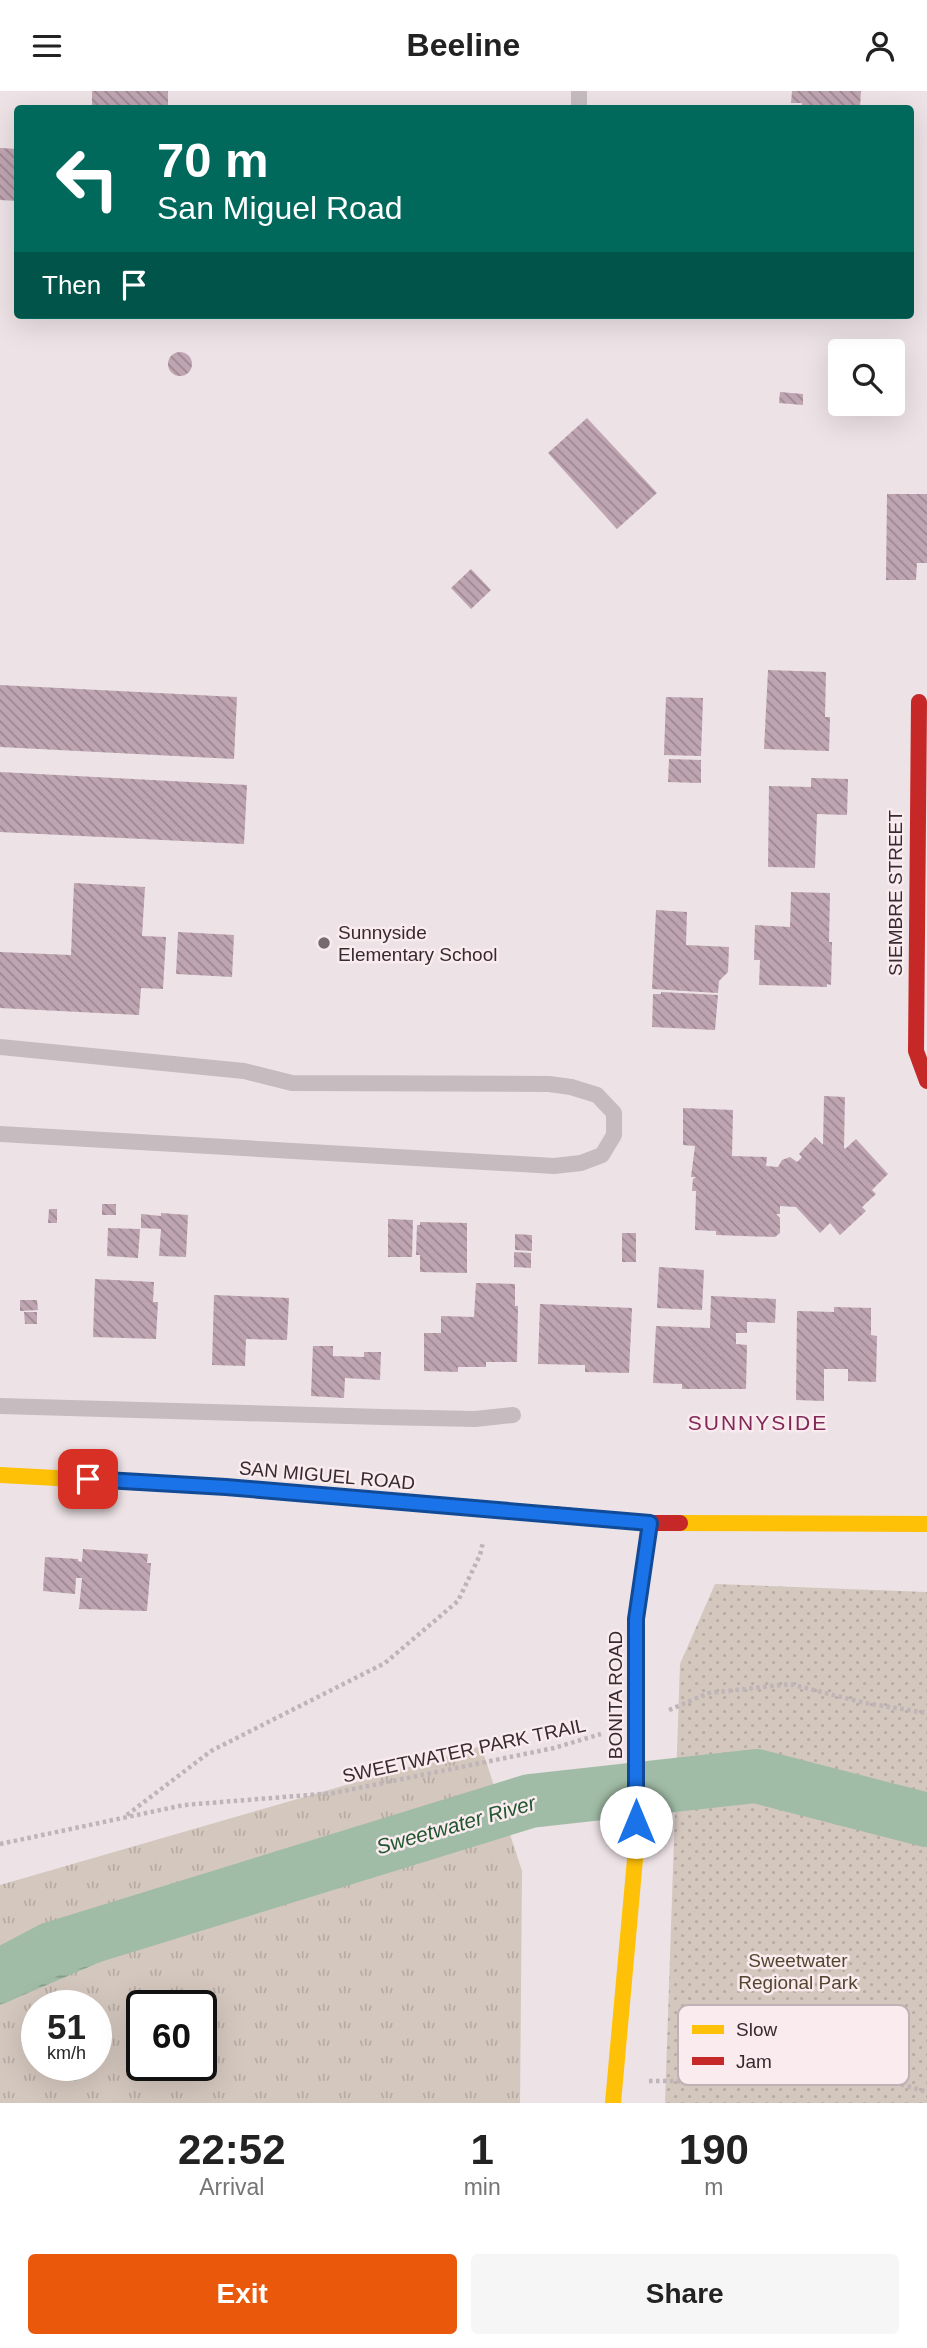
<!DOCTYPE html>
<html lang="en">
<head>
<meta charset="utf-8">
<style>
  body { margin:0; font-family:Arial,sans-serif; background:#f6f6f6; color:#222; height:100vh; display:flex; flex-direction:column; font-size:26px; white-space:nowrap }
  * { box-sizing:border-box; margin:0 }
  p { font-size:23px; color:#767676 }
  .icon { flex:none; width:38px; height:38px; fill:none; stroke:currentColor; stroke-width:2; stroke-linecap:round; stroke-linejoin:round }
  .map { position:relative; height:2012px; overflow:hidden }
  .drawer { display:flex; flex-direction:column; background:#fff; flex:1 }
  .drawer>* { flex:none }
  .top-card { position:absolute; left:14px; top:14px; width:900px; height:214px; border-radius:7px; box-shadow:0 7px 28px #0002; background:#00695c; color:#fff; overflow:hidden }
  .buttons { position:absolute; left:828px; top:248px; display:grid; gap:14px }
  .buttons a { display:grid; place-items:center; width:77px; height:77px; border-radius:7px; background:#fff; box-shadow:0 7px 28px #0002; font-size:35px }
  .speed { position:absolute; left:21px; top:1899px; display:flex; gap:14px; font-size:35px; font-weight:700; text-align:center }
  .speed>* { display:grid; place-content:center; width:91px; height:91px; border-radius:50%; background:#fff; box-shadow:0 7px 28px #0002; line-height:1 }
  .speed small { font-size:18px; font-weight:400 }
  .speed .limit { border:4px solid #111; border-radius:10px; background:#fff; color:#111 }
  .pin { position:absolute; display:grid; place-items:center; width:60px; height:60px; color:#fff; margin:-30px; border-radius:14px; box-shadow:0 4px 10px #0006 }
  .me { position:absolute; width:77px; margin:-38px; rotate:0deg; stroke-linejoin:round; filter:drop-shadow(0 0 5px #0008) }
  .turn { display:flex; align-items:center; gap:24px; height:147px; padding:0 28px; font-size:32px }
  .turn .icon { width:91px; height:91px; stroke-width:2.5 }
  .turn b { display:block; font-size:49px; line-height:60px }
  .then { display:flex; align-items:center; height:66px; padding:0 28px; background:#0003; gap:14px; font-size:26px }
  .eta { display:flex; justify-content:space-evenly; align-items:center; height:119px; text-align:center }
  .eta b { font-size:42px; font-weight:600; line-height:49px }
  .button { display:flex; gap:14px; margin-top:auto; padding:14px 28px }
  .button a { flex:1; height:80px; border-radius:7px; background:#ea580c; color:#fff; font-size:28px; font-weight:600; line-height:80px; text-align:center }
  .button a+a { background:#f6f6f6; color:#222 }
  header { display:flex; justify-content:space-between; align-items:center; height:91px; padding:0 28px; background:#fff; font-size:32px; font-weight:600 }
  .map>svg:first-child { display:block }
  .grass { fill:url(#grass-tufts); fill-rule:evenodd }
  .park { fill:url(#park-dots) }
  .water { fill:url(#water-rules) }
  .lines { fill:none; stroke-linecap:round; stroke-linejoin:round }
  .river { stroke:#a0bca6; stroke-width:54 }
  .building { fill:url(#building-back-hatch) }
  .path { stroke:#bfb4b8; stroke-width:4.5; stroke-dasharray:3.5 3.5; stroke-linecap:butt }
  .lane { stroke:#c6bcbf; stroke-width:16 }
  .slow { stroke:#ffc107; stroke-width:16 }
  .jam { stroke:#c62828; stroke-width:16 }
  .route-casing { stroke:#114b97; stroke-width:18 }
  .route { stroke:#1a73e8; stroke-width:12 }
  .poi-dot { fill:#776a6f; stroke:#f9ebee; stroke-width:2.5 }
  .labels { text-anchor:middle; stroke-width:5; stroke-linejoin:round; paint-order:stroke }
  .street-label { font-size:19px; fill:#372a30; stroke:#f9ebee }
  .poi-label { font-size:19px; fill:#372a30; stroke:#f9ebee; text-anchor:start }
  .park-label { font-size:19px; fill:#54452f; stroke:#f9ebee }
  .neighbourhood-label { font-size:21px; letter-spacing:2px; fill:#812857; stroke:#f9ebee }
  .water-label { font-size:21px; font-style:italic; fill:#225631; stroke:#f9ebee }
  .key { fill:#f9ebee; stroke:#bfb1b5; stroke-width:2 }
  .key-label { font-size:19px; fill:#372a30 }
</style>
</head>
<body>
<header><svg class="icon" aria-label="menu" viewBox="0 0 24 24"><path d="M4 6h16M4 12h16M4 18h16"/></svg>Beeline<svg class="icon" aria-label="person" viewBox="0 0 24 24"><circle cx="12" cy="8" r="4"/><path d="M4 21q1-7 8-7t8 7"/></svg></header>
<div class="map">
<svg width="927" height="2012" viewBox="0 0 927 2012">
  <defs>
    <pattern id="grass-tufts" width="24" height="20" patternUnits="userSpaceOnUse" patternTransform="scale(1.75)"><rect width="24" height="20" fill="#d4c7be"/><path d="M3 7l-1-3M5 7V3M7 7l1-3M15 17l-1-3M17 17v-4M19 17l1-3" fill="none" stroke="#b7aba4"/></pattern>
    <pattern id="park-dots" width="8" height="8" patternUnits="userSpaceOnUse" patternTransform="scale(1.75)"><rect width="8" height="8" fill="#d4c7be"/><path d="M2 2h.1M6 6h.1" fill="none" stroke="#b7aba4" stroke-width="1.8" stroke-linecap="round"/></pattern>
    <pattern id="water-rules" width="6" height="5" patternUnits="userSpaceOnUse" patternTransform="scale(1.75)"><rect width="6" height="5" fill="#a0bca6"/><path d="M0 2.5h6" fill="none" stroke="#839988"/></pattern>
    <pattern id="building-back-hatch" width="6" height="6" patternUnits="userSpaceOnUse" patternTransform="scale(1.75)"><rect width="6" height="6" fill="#bfa5b1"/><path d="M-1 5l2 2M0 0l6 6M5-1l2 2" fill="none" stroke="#9c8790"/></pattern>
  </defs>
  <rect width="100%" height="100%" fill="#ede2e5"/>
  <path class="grass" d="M481,1655L522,1780L520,2012H0V1794ZM37,1914H96V1974H37ZM142,1914H201V1974H142Z"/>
  <path class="park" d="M715,1493L927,1501V2012H665L680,1573Z"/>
  <path class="water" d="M474,1735L479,1751L140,1854L0,1914V1904L155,1836Z"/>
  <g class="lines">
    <path class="river" d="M0,1885L51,1858L530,1710L756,1685L927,1729"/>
  </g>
  <g class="building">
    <rect x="92" y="0" width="76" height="18"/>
    <path d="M792,0H861L860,16L802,15V12H791Z"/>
    <path d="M0,57L18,58V110L0,109Z"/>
    <circle cx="180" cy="273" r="12"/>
    <path d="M780,301L803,303V314L779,312Z"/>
    <path d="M587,327L657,402L617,438L548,362Z"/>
    <path d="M887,403H927V472H917L916,489H886Z"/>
    <path d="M471,478L491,499L471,518L451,497Z"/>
    <path d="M768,579L826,581L825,626H830L829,660L764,658Z"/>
    <path d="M0,594L237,606L234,668L0,656Z"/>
    <path d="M666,606L703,607L701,665L664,664Z"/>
    <path d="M669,668L701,669V692L668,691Z"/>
    <path d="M0,681L247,694L244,753L0,741Z"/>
    <path d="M811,687L848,688L847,724L817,723L815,777L768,776L769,695L811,696Z"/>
    <path d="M74,792L145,796L142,845L166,846L163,898L141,897L139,924L0,917V861L71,864Z"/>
    <path d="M791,801L830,802L829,851H832L831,894L827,893V896L759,894L760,869H754L755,834L790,836Z"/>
    <path d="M656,819L687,821L686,854L729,856L728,881L719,890L718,902L652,898Z"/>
    <path d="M178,841L234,844L232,886L176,883Z"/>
    <path d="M661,901L718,904L715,939L652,936L653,903H661Z"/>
    <path d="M824,1005L845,1006L844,1056L845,1058L856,1048L888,1083L872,1099L876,1103L862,1116L866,1120L840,1144L830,1132L820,1142L796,1116L780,1115V1123H776L780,1127V1142L775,1146L716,1144V1140L695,1139L696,1100H692L693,1088L696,1086H691L695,1055L683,1054V1017L733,1019L732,1065L767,1066L766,1075L778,1076L782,1069L790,1066L797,1071L802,1066L799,1063L815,1046L823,1054Z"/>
    <rect x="102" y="1113" width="14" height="11"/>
    <path d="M49,1118H57V1132H48Z"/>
    <path d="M161,1122L188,1124L186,1166L159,1165L161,1138L141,1137V1123L161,1125Z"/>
    <path d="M388,1128L413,1129L412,1166H388Z"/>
    <path d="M420,1131L467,1132V1182L420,1181V1164H416L417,1134H420Z"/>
    <path d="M108,1137L140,1138L138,1167L107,1165Z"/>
    <rect x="622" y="1142" width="14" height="29"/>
    <path d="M515,1143L532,1144V1160L515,1159Z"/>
    <path d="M514,1161L531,1162V1177L514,1176Z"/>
    <path d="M659,1176L704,1179L702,1219L657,1217Z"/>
    <path d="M95,1188L154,1191L153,1211H158L156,1248L93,1246Z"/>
    <path d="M476,1192L515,1193V1215H518L517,1271H486V1276H458V1281L424,1280V1242H441V1225L474,1226Z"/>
    <path d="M214,1204L289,1207L287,1249L246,1248L245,1275L212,1274Z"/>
    <path d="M711,1205L776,1208L775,1232L747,1231V1242H736V1253L747,1254L746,1298H682V1293L653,1292L656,1235L710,1237Z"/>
    <path d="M20,1209H37L38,1219L20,1220Z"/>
    <path d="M540,1213L632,1217L629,1282L585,1281V1274L538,1273Z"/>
    <path d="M834,1216L871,1217V1244L877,1245L876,1291L848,1290V1278H824V1310L796,1309L797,1220L834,1221Z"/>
    <path d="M24,1221H37V1233H25Z"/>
    <path d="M313,1255H333V1265L364,1266V1261H381L380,1289L345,1287L344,1307L311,1305Z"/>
    <path d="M83,1458L148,1463L147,1472H151L147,1520L79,1518L82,1487H76L75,1503L43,1500L45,1466L78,1468V1470L82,1471Z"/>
  </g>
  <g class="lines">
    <g class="path">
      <path d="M669,1619L709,1602L790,1593L865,1612L927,1622"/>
      <path d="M127,1724L211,1660L385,1572L458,1510L480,1464L483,1451"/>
      <path d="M0,1753L184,1714L334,1702L554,1657L601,1643"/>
      <path d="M649,1990L861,1991L900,1993L927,2001"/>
    </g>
    <g class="lane">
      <path d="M579,18V0"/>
      <path d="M0,956L244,980L292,992L549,993L571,996L597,1004L614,1022V1044L602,1064L581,1072L554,1075L0,1043"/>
      <path d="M0,1315L382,1326L475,1328L513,1324"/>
    </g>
    <g class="slow">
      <path d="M0,1384L226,1396L550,1423"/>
      <path d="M680,1432L927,1433"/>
      <path d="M613,2012L636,1757V1683"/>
    </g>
    <g class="jam">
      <path d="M919,611L916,960L927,990"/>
      <path d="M550,1423L650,1432"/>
      <path d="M636,1683V1528L650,1432H680"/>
    </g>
  </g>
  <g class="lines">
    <defs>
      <path id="route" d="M88,1388L226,1396L650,1432L636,1528V1731"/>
    </defs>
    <use href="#route" class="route-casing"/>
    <use href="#route" class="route"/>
  </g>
  <circle class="poi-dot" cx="324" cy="852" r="7"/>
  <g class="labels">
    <g class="street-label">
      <text transform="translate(895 802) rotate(-90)" y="7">SIEMBRE STREET</text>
      <text transform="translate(327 1384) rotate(5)" y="7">SAN MIGUEL ROAD</text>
      <text transform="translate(615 1604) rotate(-90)" y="7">BONITA ROAD</text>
      <text transform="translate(464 1659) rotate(-12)" y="7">SWEETWATER PARK TRAIL</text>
    </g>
    <g class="poi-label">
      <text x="338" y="848">Sunnyside<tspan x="338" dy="22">Elementary School</tspan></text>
    </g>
    <g class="park-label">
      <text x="798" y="1876">Sweetwater<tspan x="798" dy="22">Regional Park</tspan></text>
    </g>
    <g class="neighbourhood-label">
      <text x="758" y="1339">SUNNYSIDE</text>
    </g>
    <g class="water-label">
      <text transform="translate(456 1734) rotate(-16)" y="7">Sweetwater River</text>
    </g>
  </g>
  <rect x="678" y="1914" width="231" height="80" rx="10" class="key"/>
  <rect x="692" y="1934" width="32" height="9" fill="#ffc107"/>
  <rect x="692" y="1966" width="32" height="8" fill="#c62828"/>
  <g class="key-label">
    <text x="736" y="1945">Slow</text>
    <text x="736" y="1977">Jam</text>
  </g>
</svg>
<div class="buttons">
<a><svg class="icon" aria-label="search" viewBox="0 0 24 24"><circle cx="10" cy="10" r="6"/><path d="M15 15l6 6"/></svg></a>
</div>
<div class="speed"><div>51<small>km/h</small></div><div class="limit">60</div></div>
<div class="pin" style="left:88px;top:1388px;background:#d93025"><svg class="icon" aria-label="arrive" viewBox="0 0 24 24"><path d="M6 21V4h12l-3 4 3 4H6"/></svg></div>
<svg class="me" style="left:636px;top:1731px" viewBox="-20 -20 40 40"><circle r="19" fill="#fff"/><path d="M0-13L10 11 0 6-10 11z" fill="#1a73e8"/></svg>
<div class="top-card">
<div class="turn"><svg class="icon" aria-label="left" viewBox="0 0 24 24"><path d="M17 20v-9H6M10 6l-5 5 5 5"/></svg><div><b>70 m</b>San Miguel Road</div></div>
<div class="then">Then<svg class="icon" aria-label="arrive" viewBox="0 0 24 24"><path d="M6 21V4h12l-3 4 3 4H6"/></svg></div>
</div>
</div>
<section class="drawer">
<div class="eta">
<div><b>22:52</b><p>Arrival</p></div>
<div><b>1</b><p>min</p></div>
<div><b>190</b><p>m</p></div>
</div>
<div class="button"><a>Exit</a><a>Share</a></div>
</section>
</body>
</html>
